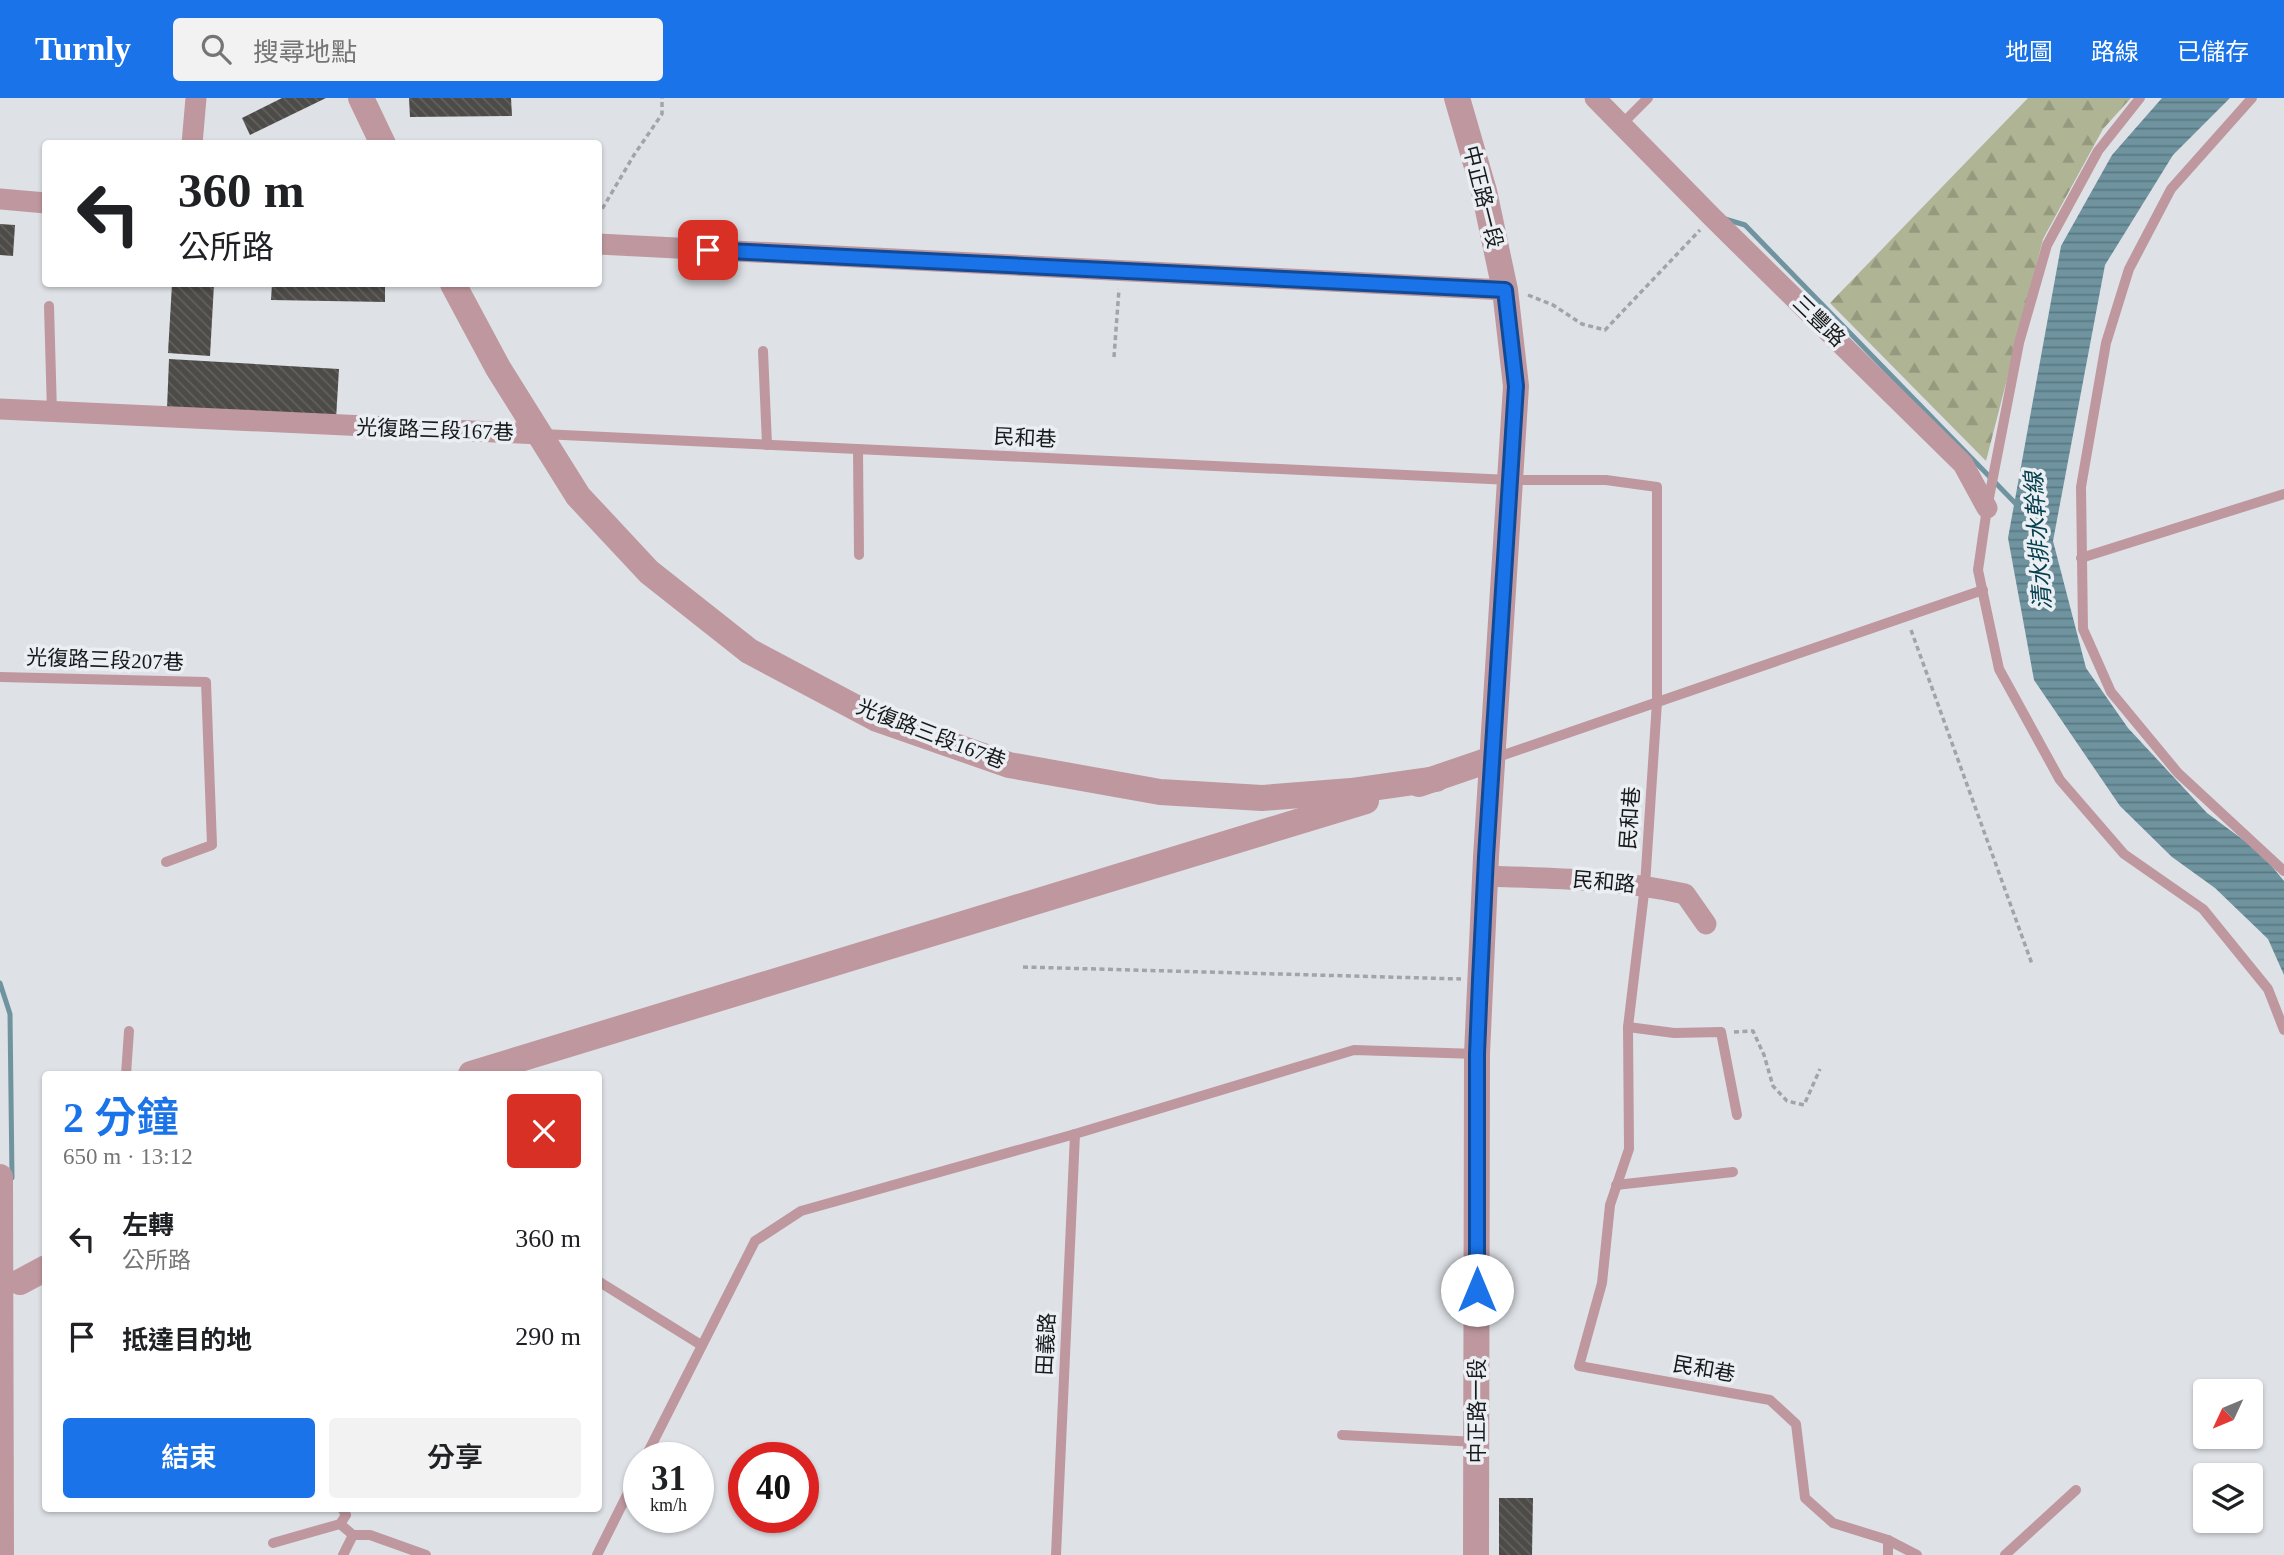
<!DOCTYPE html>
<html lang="zh-TW">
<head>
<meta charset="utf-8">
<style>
  body { margin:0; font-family:"Times New Roman","Noto Sans TC",serif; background:#f2f2f2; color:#202124; height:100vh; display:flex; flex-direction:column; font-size:26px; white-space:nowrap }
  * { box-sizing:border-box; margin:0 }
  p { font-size:23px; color:#757577 }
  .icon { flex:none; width:38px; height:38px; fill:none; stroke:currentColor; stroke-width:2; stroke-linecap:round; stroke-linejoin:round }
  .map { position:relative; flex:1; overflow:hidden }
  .sheet { position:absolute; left:42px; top:973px; width:560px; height:441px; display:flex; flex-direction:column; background:#fff; border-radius:7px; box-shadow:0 2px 5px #0004 }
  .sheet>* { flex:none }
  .hud { position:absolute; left:42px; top:42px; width:560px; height:147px; border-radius:7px; box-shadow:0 2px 5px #0004; background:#fff; color:#202124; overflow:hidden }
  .needle { width:46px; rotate:226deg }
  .buttons { position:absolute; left:2193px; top:1281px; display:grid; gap:14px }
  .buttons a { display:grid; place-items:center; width:70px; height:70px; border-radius:7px; background:#fff; box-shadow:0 2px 5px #0004; font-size:35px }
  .speed { position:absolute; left:623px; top:1344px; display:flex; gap:14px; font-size:35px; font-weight:700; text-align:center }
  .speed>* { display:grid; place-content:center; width:91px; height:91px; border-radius:50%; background:#fff; box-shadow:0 2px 5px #0004; line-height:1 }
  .speed small { font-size:18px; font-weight:400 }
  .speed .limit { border:10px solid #d22; background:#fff; color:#111 }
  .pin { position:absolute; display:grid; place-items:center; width:60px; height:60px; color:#fff; margin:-30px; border-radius:14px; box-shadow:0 4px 10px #0006 }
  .me { position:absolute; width:77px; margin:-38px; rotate:0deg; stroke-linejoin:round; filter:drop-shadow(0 0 5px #0008) }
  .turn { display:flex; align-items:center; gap:24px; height:147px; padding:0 21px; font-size:32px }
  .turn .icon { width:91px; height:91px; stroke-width:2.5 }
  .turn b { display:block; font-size:49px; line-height:60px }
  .round { display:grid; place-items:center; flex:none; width:74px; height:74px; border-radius:7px; background:#f2f2f2 }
  .head { display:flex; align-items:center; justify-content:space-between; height:119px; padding:0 21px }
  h1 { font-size:42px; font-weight:600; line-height:52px; color:#1a73e8 }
  .primary-button { display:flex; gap:14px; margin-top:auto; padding:14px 21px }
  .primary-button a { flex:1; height:80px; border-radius:7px; background:#1a73e8; color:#fff; font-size:28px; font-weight:600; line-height:80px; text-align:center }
  .primary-button a+a { background:#f2f2f2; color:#202124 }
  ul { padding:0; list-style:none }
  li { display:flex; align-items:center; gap:21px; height:98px; padding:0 21px }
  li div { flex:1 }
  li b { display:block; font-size:26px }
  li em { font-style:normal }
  header { display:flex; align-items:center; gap:42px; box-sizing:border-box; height:98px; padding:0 35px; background:#1a73e8; color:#fff }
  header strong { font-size:33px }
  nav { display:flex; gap:38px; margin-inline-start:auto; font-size:24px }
  .search { width:490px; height:63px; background:#f2f2f2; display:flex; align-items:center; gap:18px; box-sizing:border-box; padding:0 24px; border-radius:7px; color:#757577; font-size:26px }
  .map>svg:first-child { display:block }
  .forest { fill:url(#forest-firs) }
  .water { fill:url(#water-rules) }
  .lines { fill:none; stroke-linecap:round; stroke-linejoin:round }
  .stream { stroke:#6f94a0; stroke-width:5 }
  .building { fill:url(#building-back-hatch) }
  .path { stroke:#a2a5a8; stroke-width:3.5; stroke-dasharray:5 3.5; stroke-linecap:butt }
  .service { stroke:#bf989f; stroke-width:10 }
  .minor { stroke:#bf989f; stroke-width:21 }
  .tertiary { stroke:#bf989f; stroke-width:26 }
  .route-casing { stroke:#114b97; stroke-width:18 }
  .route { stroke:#1a73e8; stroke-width:12 }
  .labels { text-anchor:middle; stroke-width:7; stroke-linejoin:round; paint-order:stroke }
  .street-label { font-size:21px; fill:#17191a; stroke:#ebeff3 }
  .water-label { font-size:23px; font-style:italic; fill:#05404e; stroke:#ebeff3 }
</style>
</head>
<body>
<header>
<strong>Turnly</strong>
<div class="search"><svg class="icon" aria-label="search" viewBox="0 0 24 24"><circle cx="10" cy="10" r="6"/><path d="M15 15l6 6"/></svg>搜尋地點</div>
<nav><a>地圖</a><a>路線</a><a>已儲存</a></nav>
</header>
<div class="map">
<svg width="2284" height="1457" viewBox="0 0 2284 1457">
  <defs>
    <pattern id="forest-firs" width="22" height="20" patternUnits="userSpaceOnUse" patternTransform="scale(1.75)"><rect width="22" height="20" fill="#aeb494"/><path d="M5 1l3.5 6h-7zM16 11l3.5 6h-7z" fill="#959a7f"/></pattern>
    <pattern id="water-rules" width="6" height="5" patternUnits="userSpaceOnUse" patternTransform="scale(1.75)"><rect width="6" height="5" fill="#6f94a0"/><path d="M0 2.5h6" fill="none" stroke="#5a7882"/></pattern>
    <pattern id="building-back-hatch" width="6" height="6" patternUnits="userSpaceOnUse" patternTransform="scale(1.75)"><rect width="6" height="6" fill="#4d4b47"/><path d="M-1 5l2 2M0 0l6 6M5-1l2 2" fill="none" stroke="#63615e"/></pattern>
  </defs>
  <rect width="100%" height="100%" fill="#dee2e6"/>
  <path class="forest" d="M2028,0H2131L2103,31L2043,141L1986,363L1830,205Z"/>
  <path class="water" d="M2162,0H2230L2173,57L2105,167L2053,443L2086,570L2128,630L2207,715L2261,755L2284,783V877L2268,841L2215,790L2172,759L2120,708L2034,582L2008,440L2061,148L2112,57Z"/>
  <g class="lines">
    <g class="stream">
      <path d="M1725,121L1745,127L2019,409"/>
      <path d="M0,885L10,916L12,1080"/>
    </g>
  </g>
  <g class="building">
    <path d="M282,0H326L250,37L242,20Z"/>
    <path d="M409,0H511L512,18L410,19Z"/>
    <path d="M0,126L15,127L13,158L0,157Z"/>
    <path d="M172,186H214L210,258L168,255Z"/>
    <path d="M272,186H385V204L271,202Z"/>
    <path d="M169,261L339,271L336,321L167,311Z"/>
    <path d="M1499,1400H1533L1532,1457H1499Z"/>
  </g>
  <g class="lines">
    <g class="path">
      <path d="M598,118L634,57L662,16V0"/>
      <path d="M1528,197L1553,207L1582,226L1605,232L1700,132"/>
      <path d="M1114,259L1119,191"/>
      <path d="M1911,532L2032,866"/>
      <path d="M1023,869L1461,881"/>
      <path d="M1734,934L1753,933L1764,957L1773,988L1787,1003L1804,1007L1820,971"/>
    </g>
    <g class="service">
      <path d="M2140,0L2098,53L2047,147L2019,245L1987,410L1978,472L1999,571L2060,682L2124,756L2203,811L2268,891L2284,932"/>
      <path d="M2252,0L2171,91L2129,171L2106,245L2081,389L2083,531L2111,594L2178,675L2284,773"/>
      <path d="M1622,26L1648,0"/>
      <path d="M49,208L52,315"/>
      <path d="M763,253L767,347"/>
      <path d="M542,336L1510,382H1606L1657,389V604L1645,787L1628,929L1629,1051L1610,1107L1602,1185L1579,1268L1770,1302L1796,1326L1805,1400L1833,1425L1888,1442L1917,1457"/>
      <path d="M858,351L859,457"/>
      <path d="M2081,460L2284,396"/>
      <path d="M0,579L206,584L212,747L166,764"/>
      <path d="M1492,661L1983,492"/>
      <path d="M1628,929L1674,935L1721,934L1737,1017"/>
      <path d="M126,976L129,933"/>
      <path d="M1616,1087L1733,1074"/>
      <path d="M598,1183L701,1247"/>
      <path d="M1342,1337L1477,1344"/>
      <path d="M645,1360L755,1143L801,1113L1075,1036L1354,952L1477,956"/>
      <path d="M340,1426L346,1417L342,1410"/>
      <path d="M1888,1442V1457"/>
      <path d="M273,1445L340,1426L353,1437"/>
      <path d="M343,1457L353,1437H370L426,1457"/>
      <path d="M597,1457L639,1373"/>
      <path d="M1056,1457L1075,1036"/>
      <path d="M2005,1457L2076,1392"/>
    </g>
    <g class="minor">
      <path d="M1595,0L1712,119L1963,366L1987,410"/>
      <path d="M192,46L196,0"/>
      <path d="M0,101L46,105"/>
      <path d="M598,146L1505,192"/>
      <path d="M0,311L539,336"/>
      <path d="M1485,778C1552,780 1619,781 1685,796L1706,826"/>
    </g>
    <g class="tertiary">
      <path d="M361,0L383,46"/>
      <path d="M1457,0L1484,93L1505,192L1516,288L1486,759L1477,956L1476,1457"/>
      <path d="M453,186L498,270L578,398L649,474L749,553L877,621L1009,667L1160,694L1262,700L1351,693L1436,681"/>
      <path d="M1419,686L1492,661"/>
      <path d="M471,976L1366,703"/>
      <path d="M0,1079L1,1457"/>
      <path d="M20,1184L46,1170"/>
    </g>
  </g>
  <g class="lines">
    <defs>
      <path id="route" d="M708,152L1505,192L1516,288L1486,759L1480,882L1477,956V1192"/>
    </defs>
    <use href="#route" class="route-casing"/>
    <use href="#route" class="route"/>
  </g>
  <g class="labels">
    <g class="street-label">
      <text transform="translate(1483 99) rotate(76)" y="7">中正路一段</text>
      <text transform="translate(1819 223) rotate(44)" y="7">三豐路</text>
      <text transform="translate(435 332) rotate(2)" y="7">光復路三段167巷</text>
      <text transform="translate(1025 340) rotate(3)" y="7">民和巷</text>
      <text transform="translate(105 562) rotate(2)" y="7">光復路三段207巷</text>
      <text transform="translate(931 636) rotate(21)" y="7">光復路三段167巷</text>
      <text transform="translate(1630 720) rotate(-86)" y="7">民和巷</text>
      <text transform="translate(1604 784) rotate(5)" y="7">民和路</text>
      <text transform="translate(1046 1246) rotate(-87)" y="7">田義路</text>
      <text transform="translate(1704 1271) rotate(10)" y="7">民和巷</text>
      <text transform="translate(1477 1313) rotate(-90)" y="7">中正路一段</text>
    </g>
    <g class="water-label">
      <text transform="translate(2038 443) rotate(-94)" y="8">清水排水幹線</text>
    </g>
  </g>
</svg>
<div class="buttons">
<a><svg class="needle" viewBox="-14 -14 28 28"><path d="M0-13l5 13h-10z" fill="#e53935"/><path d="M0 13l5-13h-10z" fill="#757577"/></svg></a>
<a><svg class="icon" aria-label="layers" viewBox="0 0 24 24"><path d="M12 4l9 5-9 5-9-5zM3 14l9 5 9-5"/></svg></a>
</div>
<div class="speed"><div>31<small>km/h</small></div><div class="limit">40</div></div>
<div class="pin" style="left:708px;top:152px;background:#d93025"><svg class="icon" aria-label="arrive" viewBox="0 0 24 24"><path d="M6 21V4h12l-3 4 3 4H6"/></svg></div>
<svg class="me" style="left:1477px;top:1192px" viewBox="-20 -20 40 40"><circle r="19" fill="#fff"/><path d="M0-13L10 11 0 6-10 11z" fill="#1a73e8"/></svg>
<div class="hud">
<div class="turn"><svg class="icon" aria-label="left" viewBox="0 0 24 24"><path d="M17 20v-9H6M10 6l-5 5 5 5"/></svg><div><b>360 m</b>公所路</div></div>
</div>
<section class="sheet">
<div class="head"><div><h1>2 分鐘</h1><p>650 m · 13:12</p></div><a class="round" style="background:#d93025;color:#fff"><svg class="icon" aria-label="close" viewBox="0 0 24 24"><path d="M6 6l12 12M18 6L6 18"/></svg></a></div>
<ul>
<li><svg class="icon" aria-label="left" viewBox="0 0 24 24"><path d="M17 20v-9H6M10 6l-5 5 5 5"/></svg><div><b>左轉</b><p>公所路</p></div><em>360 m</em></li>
<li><svg class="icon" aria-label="arrive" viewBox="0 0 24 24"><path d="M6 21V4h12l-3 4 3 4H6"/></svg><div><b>抵達目的地</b></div><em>290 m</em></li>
</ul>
<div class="primary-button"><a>結束</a><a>分享</a></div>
</section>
</div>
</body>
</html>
